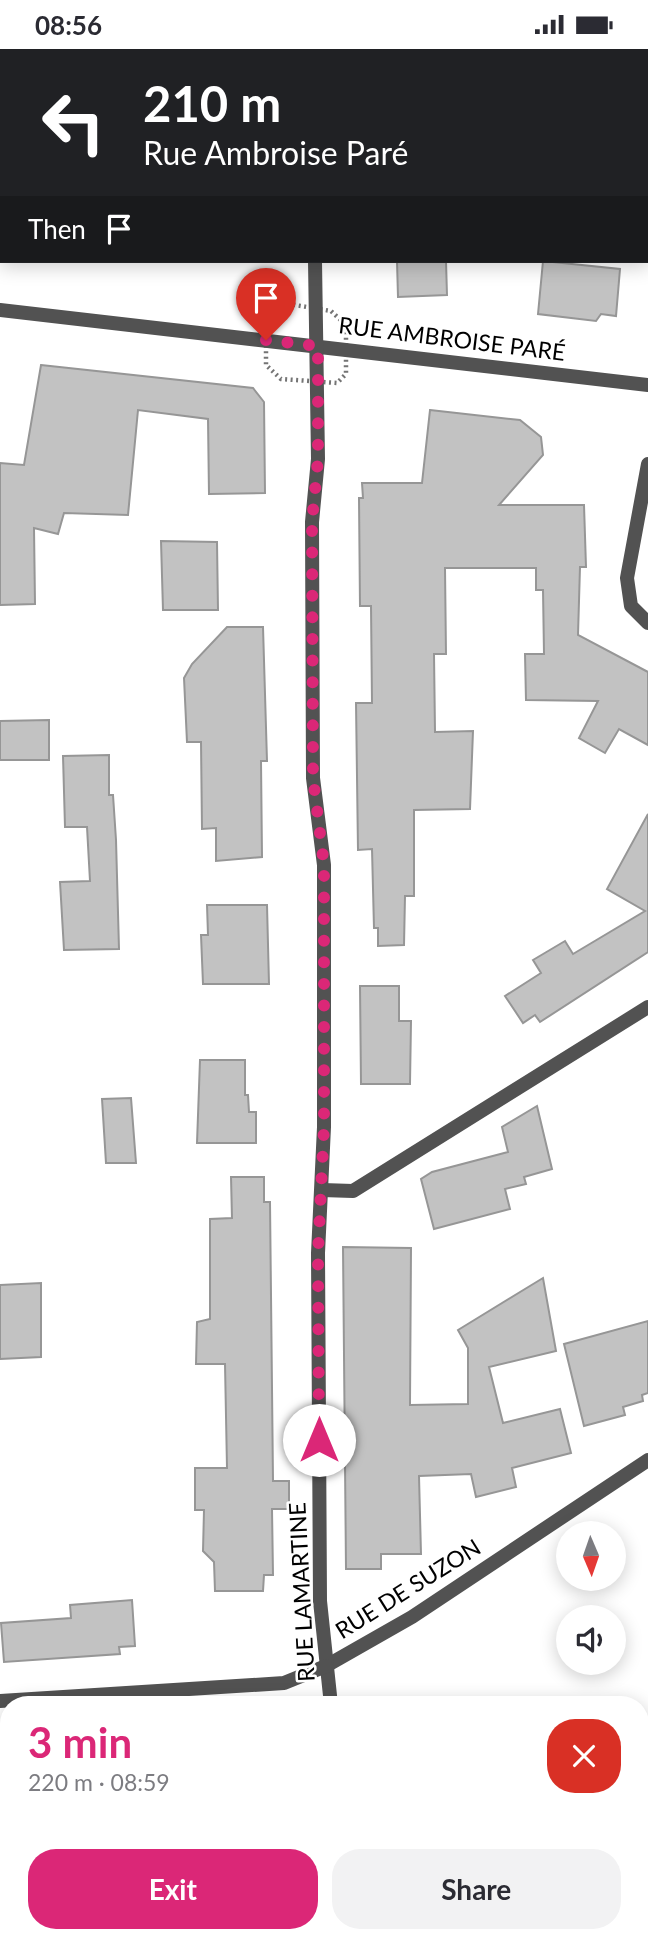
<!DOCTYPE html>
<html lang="en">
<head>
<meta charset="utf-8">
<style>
  body { margin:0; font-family:Lato,sans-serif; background:#f2f2f3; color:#2b2b33; height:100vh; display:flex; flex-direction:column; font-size:26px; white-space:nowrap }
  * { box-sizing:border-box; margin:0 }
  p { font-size:23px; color:#7c7c81 }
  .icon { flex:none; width:38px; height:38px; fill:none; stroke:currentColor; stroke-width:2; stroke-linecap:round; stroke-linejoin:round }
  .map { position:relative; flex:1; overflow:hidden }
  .side { position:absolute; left:0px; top:1647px; width:649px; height:247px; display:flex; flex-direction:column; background:#fff; border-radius:28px 28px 0 0; box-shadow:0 4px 18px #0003 }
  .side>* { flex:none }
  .top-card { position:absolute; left:0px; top:0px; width:649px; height:214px; box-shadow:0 4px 18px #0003; background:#202124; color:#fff; overflow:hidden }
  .needle { width:46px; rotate:178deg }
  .tools { position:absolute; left:556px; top:1472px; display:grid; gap:14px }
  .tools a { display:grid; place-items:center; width:70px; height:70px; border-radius:50%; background:#fff; box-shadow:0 4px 18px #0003; font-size:35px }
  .pin { position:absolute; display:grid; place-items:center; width:60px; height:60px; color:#fff; margin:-72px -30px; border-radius:50% 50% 50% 0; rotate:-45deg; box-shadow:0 0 7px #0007 }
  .pin .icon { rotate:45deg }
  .me { position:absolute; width:77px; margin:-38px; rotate:0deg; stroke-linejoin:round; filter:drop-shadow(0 0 5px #0008) }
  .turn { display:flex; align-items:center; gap:24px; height:147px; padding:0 28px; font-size:32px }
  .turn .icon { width:91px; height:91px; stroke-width:2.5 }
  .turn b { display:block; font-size:49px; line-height:60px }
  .then { display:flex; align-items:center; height:66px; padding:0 28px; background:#0003; gap:14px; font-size:26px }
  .round { display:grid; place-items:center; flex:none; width:74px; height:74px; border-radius:28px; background:#f2f2f3 }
  .summary { display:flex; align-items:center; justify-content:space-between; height:119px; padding:0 28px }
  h1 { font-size:42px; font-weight:700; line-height:52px; color:#db2777 }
  .cta { display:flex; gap:14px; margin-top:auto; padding:14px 28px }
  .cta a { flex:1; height:80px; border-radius:28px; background:#db2777; color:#fff; font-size:28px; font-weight:700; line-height:80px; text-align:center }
  .cta a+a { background:#f2f2f3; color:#2b2b33 }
  .status { display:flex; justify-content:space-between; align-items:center; height:49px; padding:0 35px; background:#fff; direction:ltr }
  .status svg { height:19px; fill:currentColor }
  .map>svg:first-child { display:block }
  .building { fill:#c2c2c2; stroke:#969696; stroke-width:2 }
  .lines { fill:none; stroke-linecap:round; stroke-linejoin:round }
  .path { stroke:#747474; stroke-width:4.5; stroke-dasharray:2 3.5; stroke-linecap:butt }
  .minor { stroke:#525252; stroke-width:14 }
  .tertiary { stroke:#525252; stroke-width:14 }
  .route { stroke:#db2777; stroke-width:12; stroke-dasharray:0 21.6 }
  .labels { text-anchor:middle; stroke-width:5; stroke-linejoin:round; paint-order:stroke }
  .street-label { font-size:23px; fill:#000; stroke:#fff }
</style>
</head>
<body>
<div class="status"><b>08:56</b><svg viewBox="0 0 49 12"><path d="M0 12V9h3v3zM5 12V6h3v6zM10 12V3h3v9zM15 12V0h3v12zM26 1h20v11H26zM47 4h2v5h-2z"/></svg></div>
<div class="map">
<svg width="648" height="1892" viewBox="0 0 648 1892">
  <rect width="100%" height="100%" fill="#fff"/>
  <g class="building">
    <path d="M397,212H446L447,246L398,248Z"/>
    <path d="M543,212L620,220L616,267L601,265L596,272L538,265Z"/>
    <path d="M41,316L253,339L264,353L265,444L209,445L208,370L138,361L128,466L64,464L58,485L34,479L35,555L0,556V414L24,416Z"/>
    <path d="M430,361L520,371L541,388L543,406L499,456H584L586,518H580L578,586L648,623V696L619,680L605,704L579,689L598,652L526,651L525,605H544L543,541H536V519H445L446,605H434L435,683L473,682L470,760L414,761V847H405L404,896L378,897V879H374L372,800L358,801L356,654H372L371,557H360L359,449H363L362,434H422Z"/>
    <path d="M161,492L217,493L218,561H163Z"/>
    <path d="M227,578H263L267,712H261L262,808L216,812V779L202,780L201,693H187L184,629L192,615Z"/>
    <path d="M49,671V711H0V672Z"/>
    <path d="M109,706V746H113L116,791L119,900L64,901L60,833L90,832L87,778H65L63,707Z"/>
    <path d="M648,765V903L540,973L535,966L523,974L505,947L541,924L533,911L565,892L573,905L645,862L607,840Z"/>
    <path d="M207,856H267L269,935H203L201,886H208Z"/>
    <path d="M360,937H399V972H411L410,1035H361Z"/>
    <path d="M200,1011H245V1046H248L249,1063H256V1094H197Z"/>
    <path d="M131,1049L136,1114H106L102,1050Z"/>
    <path d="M537,1057L552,1120L524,1128L526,1135L505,1140L510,1160L434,1180L421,1130L432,1123L508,1103L502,1078Z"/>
    <path d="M231,1128H264V1153H270L273,1432H289V1460H272L273,1526H264L263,1542H215L214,1513L203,1502L204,1461H195V1419H227L225,1315H196L197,1273L210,1270V1170L232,1169Z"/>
    <path d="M343,1198L411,1199L410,1356L468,1355V1299L458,1281L543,1229L556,1302L489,1318L503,1374L560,1360L571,1404L512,1419L516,1438L476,1448L471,1425L419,1427L421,1505H381V1520H346Z"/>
    <path d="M41,1234V1308L0,1310V1236Z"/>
    <path d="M648,1272V1344L642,1346L643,1352L623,1358L625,1366L584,1377L564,1295Z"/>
    <path d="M132,1551L135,1597L119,1598L120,1605L4,1613L1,1574L71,1569L70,1556Z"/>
  </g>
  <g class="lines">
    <path class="path" d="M277,253L331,262L346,276V325L337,334L281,330L266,316V262Z"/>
    <g class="minor">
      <path d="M0,261L648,336"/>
      <path d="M648,415L627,529L631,557L648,574"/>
      <path d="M322,1141L353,1142L648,958"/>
      <path d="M326,1617L412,1568L648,1411"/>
    </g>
    <g class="tertiary">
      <path d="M312,0V2"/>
      <path d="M315,212L318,410L312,473L313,729L324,816V1078L318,1204L320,1552L331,1656"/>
      <path d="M0,1652L284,1634L326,1617"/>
      <path d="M354,1885L355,1892"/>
    </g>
  </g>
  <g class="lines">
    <path class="route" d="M266,291L318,297V410L312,473L313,729L324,816V1078L318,1204L319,1391"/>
  </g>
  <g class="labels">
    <g class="street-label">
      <text transform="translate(452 290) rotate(7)" y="8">RUE AMBROISE PARÉ</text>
      <text transform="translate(408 1540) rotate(-32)" y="8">RUE DE SUZON</text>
      <text transform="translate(302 1543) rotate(-93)" y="8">RUE LAMARTINE</text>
    </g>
  </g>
</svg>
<div class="tools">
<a><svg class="needle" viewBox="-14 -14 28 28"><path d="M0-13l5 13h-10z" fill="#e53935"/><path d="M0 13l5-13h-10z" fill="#7c7c81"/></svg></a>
<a><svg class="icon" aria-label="sound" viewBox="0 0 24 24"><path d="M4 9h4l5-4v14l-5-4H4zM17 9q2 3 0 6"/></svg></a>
</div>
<div class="pin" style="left:266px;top:291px;background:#d93025"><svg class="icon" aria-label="arrive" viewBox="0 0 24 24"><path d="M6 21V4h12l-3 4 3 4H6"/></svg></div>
<svg class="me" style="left:319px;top:1391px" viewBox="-20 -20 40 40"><circle r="19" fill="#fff"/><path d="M0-13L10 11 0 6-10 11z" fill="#db2777"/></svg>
<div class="top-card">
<div class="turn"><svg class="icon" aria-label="left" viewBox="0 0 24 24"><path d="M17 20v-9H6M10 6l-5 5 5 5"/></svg><div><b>210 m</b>Rue Ambroise Paré</div></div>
<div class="then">Then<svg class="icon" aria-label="arrive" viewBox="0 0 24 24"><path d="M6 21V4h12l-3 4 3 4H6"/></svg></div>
</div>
<section class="side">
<div class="summary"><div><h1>3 min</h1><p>220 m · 08:59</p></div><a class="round" style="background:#d93025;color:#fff"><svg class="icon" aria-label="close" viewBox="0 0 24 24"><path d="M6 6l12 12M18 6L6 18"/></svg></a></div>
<div class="cta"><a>Exit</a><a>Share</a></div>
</section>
</div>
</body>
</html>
